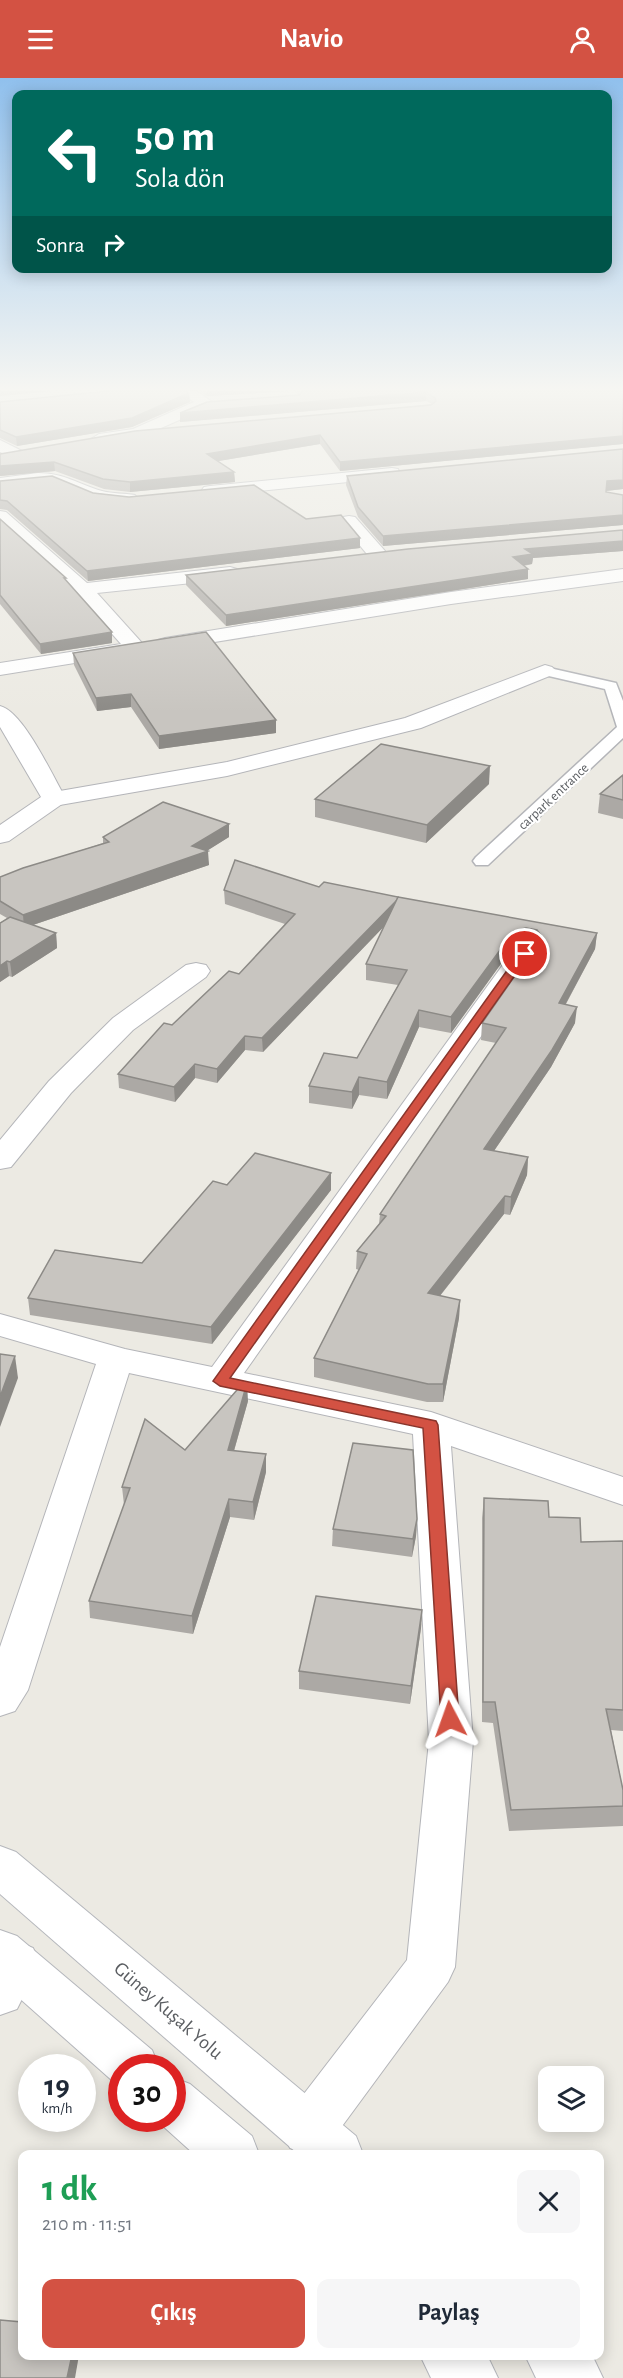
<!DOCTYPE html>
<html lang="tr">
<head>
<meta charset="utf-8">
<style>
  body { margin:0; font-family:"Alegreya Sans",sans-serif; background:#f6f6f7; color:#1f2937; height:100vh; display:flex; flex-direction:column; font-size:22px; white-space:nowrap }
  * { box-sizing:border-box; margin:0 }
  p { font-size:20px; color:#747a83 }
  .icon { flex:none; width:33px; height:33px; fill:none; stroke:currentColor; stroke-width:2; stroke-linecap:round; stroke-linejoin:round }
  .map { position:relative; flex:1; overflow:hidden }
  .sheet { position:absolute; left:18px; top:2072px; width:586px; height:210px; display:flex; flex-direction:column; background:#fff; border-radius:12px; box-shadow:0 3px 15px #0003 }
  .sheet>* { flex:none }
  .top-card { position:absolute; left:12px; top:12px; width:600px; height:183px; border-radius:12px; box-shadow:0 3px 15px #0003; background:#00695c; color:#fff; overflow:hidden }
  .buttons { position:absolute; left:538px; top:1988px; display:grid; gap:12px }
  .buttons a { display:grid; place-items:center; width:66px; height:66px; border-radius:12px; background:#fff; box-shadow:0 3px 15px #0003; font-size:30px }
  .speed { position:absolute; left:18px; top:1976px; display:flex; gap:12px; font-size:30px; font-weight:700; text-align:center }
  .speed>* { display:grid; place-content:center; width:78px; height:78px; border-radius:50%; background:#fff; box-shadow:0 3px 15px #0003; line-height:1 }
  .speed small { font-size:15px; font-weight:400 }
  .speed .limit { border:9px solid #d22; background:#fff; color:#111 }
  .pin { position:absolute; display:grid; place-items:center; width:51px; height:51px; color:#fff; margin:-26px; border:3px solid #fff; border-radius:50%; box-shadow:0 2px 6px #0007 }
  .me { position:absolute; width:66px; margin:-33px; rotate:356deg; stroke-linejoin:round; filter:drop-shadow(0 0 4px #0008) }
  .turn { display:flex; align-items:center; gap:21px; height:126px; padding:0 24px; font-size:27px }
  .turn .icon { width:78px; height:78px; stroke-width:2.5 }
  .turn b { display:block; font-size:42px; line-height:51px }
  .then { display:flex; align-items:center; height:57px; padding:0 24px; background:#0003; gap:12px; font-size:22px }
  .round { display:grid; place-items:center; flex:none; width:63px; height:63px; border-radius:12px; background:#f6f6f7 }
  .head { display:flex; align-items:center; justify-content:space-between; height:102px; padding:0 24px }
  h1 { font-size:36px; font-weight:600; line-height:45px; color:#1e9e55 }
  .action { display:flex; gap:12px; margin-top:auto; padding:12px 24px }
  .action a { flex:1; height:69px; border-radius:12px; background:#d35243; color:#fff; font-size:24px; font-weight:600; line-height:69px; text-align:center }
  .action a+a { background:#f6f6f7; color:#1f2937 }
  header { display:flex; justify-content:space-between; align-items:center; height:78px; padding:0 24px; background:#d35243; color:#fff; font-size:27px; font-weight:600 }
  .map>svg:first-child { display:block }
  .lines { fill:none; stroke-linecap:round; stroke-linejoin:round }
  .service-casing { stroke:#b4b5b9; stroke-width:3 }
  .minor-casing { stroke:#b4b5b9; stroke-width:2 }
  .tertiary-casing { stroke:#b4b5b9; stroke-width:2 }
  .secondary-casing { stroke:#b5b7bc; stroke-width:2 }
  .service { fill:#fff; fill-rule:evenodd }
  .minor { fill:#fff; fill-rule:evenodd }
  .tertiary { fill:#fff; fill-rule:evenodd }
  .secondary { fill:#fff; fill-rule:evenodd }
  .wall { fill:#aca9a5 }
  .shaded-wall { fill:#8c8a86 }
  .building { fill:#c8c5c0; stroke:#8c8a86; stroke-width:1.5 }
  .route { fill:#d35243; stroke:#89352c; stroke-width:1.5 }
  .labels { text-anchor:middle; stroke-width:4.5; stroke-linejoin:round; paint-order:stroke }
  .far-street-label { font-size:14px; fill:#5b5e62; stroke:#fff }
  .near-street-label { font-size:20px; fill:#5b5e62; stroke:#fff }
</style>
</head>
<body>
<header><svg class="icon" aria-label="menu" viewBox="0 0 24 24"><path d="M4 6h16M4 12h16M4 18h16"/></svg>Navio<svg class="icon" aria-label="person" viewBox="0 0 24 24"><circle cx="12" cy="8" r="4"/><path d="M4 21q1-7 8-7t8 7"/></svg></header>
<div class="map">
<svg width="623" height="2300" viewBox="0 0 623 2300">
  <rect width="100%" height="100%" fill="#eceae3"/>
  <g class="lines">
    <defs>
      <path id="service" d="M545,589L616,605L623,623V660L488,787H476L473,783L476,779L617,649L605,611L540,596L538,593L540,590Z"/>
      <g id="minor">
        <path d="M0,362L22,373L24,376L16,381L0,374Z"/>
        <path d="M392,390L398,391L400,395L398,399L210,418L204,417L201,413L204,409L210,408Z"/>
        <path d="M38,395C64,395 78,406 102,413C113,416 124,415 135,417L138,421L135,425C104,432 81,410 52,405C36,402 16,408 0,410V400Z"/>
        <path d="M0,433L6,434L87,505L230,489L237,491L239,495L237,499L230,501L97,515L143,566L146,570L143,574L0,597V585L121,566L76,515L0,447Z"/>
        <path d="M349,438L355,439L385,473L387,477L385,481H371L343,447L340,443L343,439Z"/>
        <path d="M623,491V503L451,526L165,572L158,570L155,566L158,562L165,560L451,514Z"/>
        <path d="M545,587L552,589L556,593L552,597L421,650L227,698L54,728L46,726L42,721L46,716L54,714L227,684L405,640Z"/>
        <path d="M525,868L535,870L539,876L244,1295L431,1334L623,1399V1427L451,1368L473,1663L455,1889L448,1904L326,2070L310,2076L290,2070L282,2052L290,2034L407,1882L429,1663L413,1356L129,1295L28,1612L15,1633L0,1638V1569L96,1286L0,1258V1236L125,1271L212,1289L515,870Z"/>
        <path d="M196,885L206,887L210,893L206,899L133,952L71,1015L11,1089L0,1091V1062L49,1003L113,940L186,887Z"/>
        <path d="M16,1863L33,1870L40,1885L17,1931L0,1937V1869Z"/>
      </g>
      <g id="tertiary">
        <path d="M179,313H196L214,325L211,328L143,358L99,366L91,361L99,356L133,351L194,324Z"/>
        <path d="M0,628C24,634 53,699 66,721L62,726L9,763L0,765V747L41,719L0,649Z"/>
      </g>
      <g id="secondary">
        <path d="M0,1768L16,1774L356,2058L363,2076H298L0,1816Z"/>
        <path d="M0,1852L17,1858L152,1972L159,1989H122V2008L116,2006L0,1903Z"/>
        <path d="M172,1999L190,2006L252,2058L259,2076H194L154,2040H172Z"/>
        <path d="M420,2277H487L498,2300H431Z"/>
        <path d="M525,2277H592L603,2300H536Z"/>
      </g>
    </defs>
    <use href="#service" class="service-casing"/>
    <use href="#minor" class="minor-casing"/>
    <use href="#tertiary" class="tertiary-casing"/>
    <use href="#secondary" class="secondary-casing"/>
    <use href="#service" class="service"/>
    <use href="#minor" class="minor"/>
    <use href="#tertiary" class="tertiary"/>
    <use href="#secondary" class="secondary"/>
  </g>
  <g class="wall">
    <path d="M199,313H293L207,318Z"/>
    <path d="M294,313H623V366L340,393L320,366L218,383L234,394L235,404L130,414L104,411L55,393L0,398V376L432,326L426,323L180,344V335L299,317Z"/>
    <path d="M189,315L190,324L132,349L17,368L0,360V324Z"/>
    <path d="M623,371V411L606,413V414L623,417V447L383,468L358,439L346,407L347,398Z"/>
    <path d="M0,403L306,441L360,460V470L88,503L7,432L0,431Z"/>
    <path d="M0,441L66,503L112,565L41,576L0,526Z"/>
    <path d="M623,452V473L533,480L532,486L524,488L528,491V501L226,548L186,507V497Z"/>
    <path d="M73,575L276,642V655L159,671L131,629L97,633L74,587Z"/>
    <path d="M623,697V741L598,735L600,716Z"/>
    <path d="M489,706L426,765L315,739V721Z"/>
    <path d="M103,759H229L206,773L209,787L33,847L56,855L57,870L12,899L9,898L0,904V845L7,840L0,836V799L103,765Z"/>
    <path d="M319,809L398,819L597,855L595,871L566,926L575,945L551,989L494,1073L528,1079L527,1097L510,1137L504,1136L440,1218L460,1222L459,1240L443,1324H427L314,1299V1280L359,1192L356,1191L357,1173L379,1146L380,1136L496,965L481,962L482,945L535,868L525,866L513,869L451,955L419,949L387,1021L359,1017L352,1031L309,1025V1008L357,980L398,907L366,902V886L384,848L263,974L245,972L217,1005L195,1000L175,1024L119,1010L118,996L172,947L239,896L285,846L225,826L224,812Z"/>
    <path d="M227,1107L331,1112L212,1266L30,1237L28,1220L142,1185Z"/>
    <path d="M248,1323L234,1373L266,1376V1394L254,1442L230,1439L193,1556L90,1540L89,1523L124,1427L122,1409L185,1372Z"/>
    <path d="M484,1420L549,1439L581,1464L623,1463V1653L611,1652L623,1712V1748L509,1753L493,1645L482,1644V1440Z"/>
    <path d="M417,1441L416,1458L412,1479L332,1468L333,1451Z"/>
    <path d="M422,1532L421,1550L410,1626L299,1611V1593Z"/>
  </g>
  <g class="shaded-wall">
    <path d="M0,313H54L0,318Z"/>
    <path d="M207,313H293L207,318Z"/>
    <path d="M426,314V323L180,344V335Z"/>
    <path d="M189,315L190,324L132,349L17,368L16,359Z"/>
    <path d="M320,357V366L207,385V376Z"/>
    <path d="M623,358V366L340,393V384Z"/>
    <path d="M54,384L55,393L0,398V388Z"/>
    <path d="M234,394L235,404L130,414V404Z"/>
    <path d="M623,402V411L606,413L607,403Z"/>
    <path d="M623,437V447L383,468V458Z"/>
    <path d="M360,460V470L88,503L87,493Z"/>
    <path d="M623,463V473L533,480L532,486L512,489L513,479L525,471Z"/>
    <path d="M528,491V501L226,548V537Z"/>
    <path d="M112,554V565L41,576L40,566Z"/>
    <path d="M131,616V629L97,633L96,620Z"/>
    <path d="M276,642V655L159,671V658Z"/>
    <path d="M490,688L489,706L426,765L427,747Z"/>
    <path d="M229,746V759L202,776L208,773L209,787L24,850L23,837L192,768Z"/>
    <path d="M399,819V833L263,974L262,960Z"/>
    <path d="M526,850L525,866L513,869L451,955V939L514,853Z"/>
    <path d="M56,855L57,870L12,899L10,884Z"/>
    <path d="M597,855L595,871L557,942L559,925Z"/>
    <path d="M7,883L9,898L0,904V888Z"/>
    <path d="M577,929L575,945L551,989L483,1089L484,1071Z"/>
    <path d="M419,932V949L387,1021V1004Z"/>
    <path d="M245,958V972L217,1005V991Z"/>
    <path d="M195,986V1000L175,1024L174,1009Z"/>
    <path d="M359,999V1017L352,1031V1014Z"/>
    <path d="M528,1079L527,1097L510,1137L511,1119Z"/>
    <path d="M331,1095V1112L212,1266L211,1249Z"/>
    <path d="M505,1118L504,1136L427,1234L428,1215Z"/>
    <path d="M460,1222L459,1240L443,1324V1306Z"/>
    <path d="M15,1278L18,1300L0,1349V1319Z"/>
    <path d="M247,1305L248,1323L229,1390L228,1372Z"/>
    <path d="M266,1376V1394L254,1442L253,1424Z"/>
    <path d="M229,1421L230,1439L193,1556L192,1538Z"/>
    <path d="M417,1441L416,1458L412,1479L413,1461Z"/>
    <path d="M422,1532L421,1550L410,1626L411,1608Z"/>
    <path d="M72,2277H79L75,2300H67Z"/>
  </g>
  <g class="building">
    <path d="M108,313H186L189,315L132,340L16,359L0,352V324Z"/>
    <path d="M303,313H623V358L340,384L320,357L207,376L234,394L130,404L103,401L54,384L0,388V376L135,353L431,327L436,323L435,320L426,314L180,335L207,324L299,317Z"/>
    <path d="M623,371V402L607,403L606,414L623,417V437L383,458L358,429L347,398Z"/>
    <path d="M52,398L93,415L129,419L254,407L306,441L341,437L360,460L87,493L7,423L0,422V403Z"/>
    <path d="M0,441L66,500H64L112,554L40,566L0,517Z"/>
    <path d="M623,452V463L525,471L533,476L513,479L528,491L226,537L186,497L408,471Z"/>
    <path d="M206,554L276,642L159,658L131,616L96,620L73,575Z"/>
    <path d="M381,666L490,688L427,747L315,721Z"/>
    <path d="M623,697V722L600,716Z"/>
    <path d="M163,724L229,746L192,768L208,773L23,837L0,823V799L23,790L109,764L103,759Z"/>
    <path d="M235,782L319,809L324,804L398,819L397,822L262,960L245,958L217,991L195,986L174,1009L118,996L164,945L172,947L229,893L239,896L295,836L224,812Z"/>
    <path d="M398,819L597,855L559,925L577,929L552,972L484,1071L528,1079L511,1119L505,1118L428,1215L460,1222L443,1306H428L314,1280L367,1176L357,1173L386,1138L380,1136L506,950L482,945L542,859L537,852L526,850L514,853L451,939L419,932L387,1004L359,999L352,1014L309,1008L324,975L357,980L407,892L366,886Z"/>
    <path d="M10,839L56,855L10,884L7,883L0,888V845Z"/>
    <path d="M255,1075L331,1095L211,1249L28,1220L55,1172L142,1185L213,1103L227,1107Z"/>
    <path d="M0,1276L15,1278L0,1319Z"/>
    <path d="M243,1305H247L228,1372L266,1376L253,1424L229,1421L192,1538L89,1523L130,1410L122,1409L145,1341L185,1372Z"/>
    <path d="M353,1365L413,1372L417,1441L413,1461L333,1451Z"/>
    <path d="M484,1420L548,1423L549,1439L580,1440L581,1464L623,1463V1632L606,1631L623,1712V1728L511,1732L495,1624H483Z"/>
    <path d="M316,1518L422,1532L411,1608L299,1593Z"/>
    <path d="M0,2242L22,2244V2277H72L67,2300H0Z"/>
  </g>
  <linearGradient id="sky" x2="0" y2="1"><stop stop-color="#90c0ed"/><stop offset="0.49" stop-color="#f6f6f2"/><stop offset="1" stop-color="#f6f6f2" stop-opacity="0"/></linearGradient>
  <rect width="623" height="635" fill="url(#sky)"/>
  <path class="route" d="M525,872L530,876L230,1300L436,1343L438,1347L459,1641L456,1646L450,1648L443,1646L441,1641L423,1350L220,1308L213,1303L521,873Z"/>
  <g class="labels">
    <g class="far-street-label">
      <text transform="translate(553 718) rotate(-43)" y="5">carpark entrance</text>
    </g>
    <g class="near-street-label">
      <text transform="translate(169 1932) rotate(41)" y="7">Güney Kuşak Yolu</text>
    </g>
  </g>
</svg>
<div class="buttons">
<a><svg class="icon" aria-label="layers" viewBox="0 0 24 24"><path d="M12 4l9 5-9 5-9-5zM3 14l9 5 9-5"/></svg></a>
</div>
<div class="speed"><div>19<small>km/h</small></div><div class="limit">30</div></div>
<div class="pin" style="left:525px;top:876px;background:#d93025"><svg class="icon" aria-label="arrive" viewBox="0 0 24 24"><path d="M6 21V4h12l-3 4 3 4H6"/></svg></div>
<svg class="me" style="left:450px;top:1641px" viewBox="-20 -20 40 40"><path d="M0-17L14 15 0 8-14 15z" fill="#d35243" stroke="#fff" stroke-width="4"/></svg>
<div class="top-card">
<div class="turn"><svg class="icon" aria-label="left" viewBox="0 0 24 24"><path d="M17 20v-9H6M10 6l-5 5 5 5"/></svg><div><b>50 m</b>Sola dön</div></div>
<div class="then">Sonra<svg class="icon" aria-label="right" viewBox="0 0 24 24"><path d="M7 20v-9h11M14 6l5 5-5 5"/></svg></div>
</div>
<section class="sheet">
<div class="head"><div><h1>1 dk</h1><p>210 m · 11:51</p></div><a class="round"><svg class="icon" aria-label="close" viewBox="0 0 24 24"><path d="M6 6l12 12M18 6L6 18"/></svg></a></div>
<div class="action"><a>Çıkış</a><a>Paylaş</a></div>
</section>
</div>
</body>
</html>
